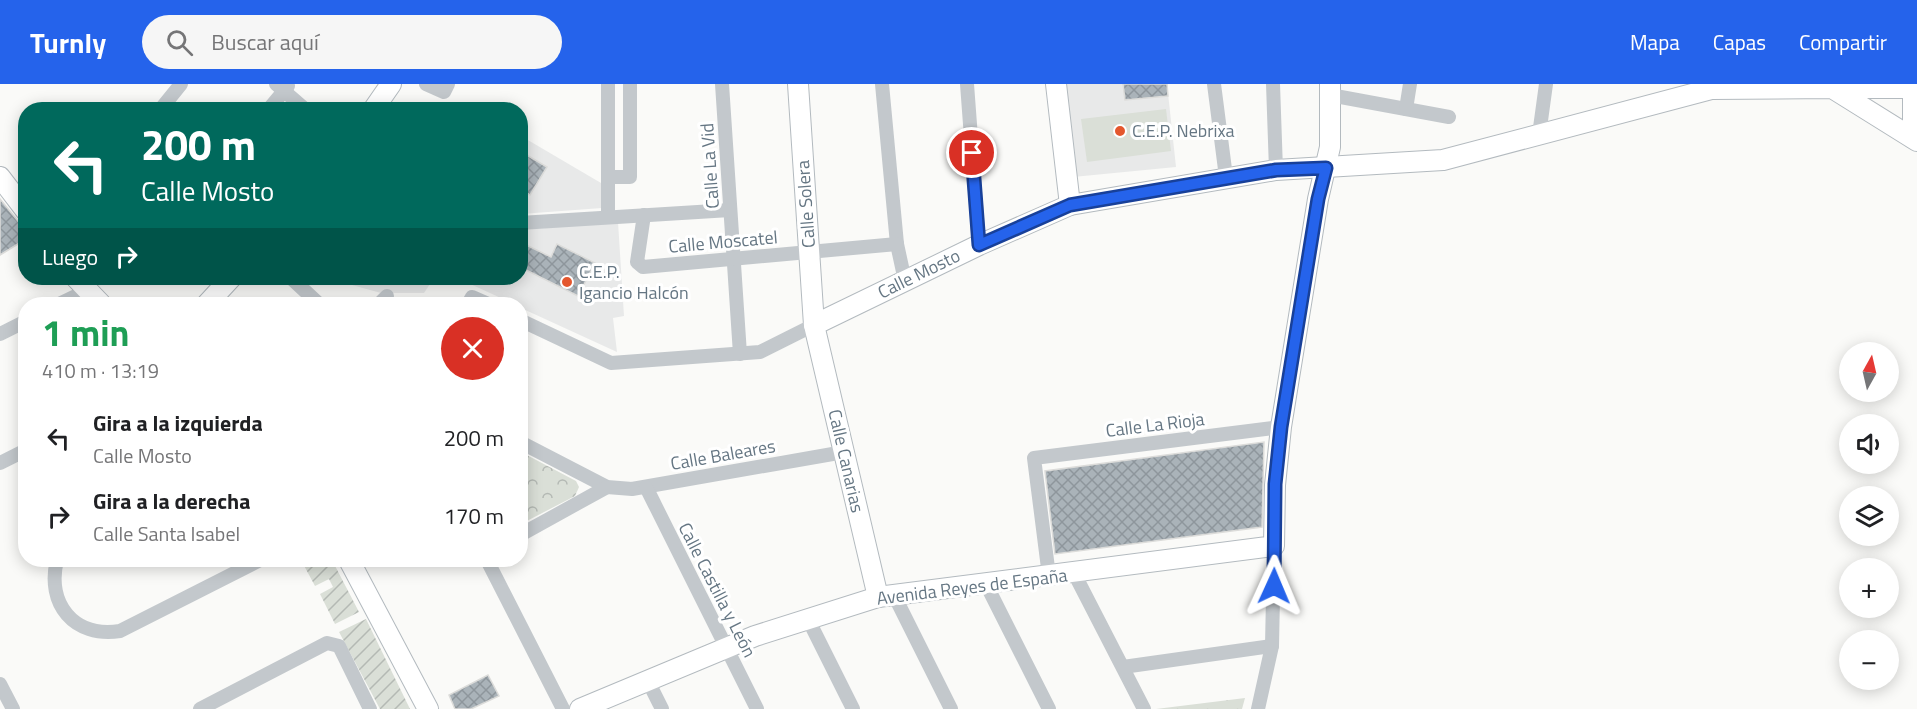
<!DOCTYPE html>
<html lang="es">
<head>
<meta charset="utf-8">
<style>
  body { margin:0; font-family:"Titillium Web",sans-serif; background:#f6f6f6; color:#202124; height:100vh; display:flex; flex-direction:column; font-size:22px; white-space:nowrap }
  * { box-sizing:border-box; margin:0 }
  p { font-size:20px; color:#757577 }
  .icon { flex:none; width:33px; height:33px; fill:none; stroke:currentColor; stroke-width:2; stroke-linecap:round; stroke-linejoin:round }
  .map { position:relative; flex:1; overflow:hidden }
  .side { position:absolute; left:18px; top:213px; width:510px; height:270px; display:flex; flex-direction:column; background:#fff; border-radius:24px; box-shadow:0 3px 15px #0003 }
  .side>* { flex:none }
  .top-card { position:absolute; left:18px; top:18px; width:510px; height:183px; border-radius:24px; box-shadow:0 3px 15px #0003; background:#00695c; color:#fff; overflow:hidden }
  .needle { width:39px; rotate:8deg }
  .buttons { position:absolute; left:1839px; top:258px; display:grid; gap:12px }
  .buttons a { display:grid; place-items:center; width:60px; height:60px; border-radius:50%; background:#fff; box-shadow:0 3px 15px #0003; font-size:30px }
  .pin { position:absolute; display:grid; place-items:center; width:51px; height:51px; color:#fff; margin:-26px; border:3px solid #fff; border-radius:50%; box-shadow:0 2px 6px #0007 }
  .me { position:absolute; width:66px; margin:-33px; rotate:1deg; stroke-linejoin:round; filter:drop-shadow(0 0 4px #0008) }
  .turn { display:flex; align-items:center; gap:21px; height:126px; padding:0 24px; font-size:27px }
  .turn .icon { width:78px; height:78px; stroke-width:2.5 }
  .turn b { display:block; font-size:42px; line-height:51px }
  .then { display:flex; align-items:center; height:57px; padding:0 24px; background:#0003; gap:12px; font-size:22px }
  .round { display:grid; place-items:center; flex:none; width:63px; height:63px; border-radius:32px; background:#f6f6f6 }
  .headline { display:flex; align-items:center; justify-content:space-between; height:102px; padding:0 24px }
  h1 { font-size:36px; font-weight:700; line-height:45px; color:#1e9e55 }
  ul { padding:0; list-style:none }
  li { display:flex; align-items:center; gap:18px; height:78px; padding:0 24px }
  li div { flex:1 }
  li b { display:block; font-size:22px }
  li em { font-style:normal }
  header { display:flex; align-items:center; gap:36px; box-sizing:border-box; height:84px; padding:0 30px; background:#2563eb; color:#fff }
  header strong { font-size:28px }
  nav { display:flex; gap:33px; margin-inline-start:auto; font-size:21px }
  .search { width:420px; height:54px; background:#f6f6f6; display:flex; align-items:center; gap:15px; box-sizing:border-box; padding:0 21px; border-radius:33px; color:#757577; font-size:22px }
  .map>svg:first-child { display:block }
  .built { fill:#e8e9e9 }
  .park { fill:url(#park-crowns) }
  .garden { fill:url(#garden-furrows) }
  .pitch { fill:#dadfd7 }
  .building { fill:url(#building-cross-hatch); stroke:#dcdcda; stroke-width:1.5 }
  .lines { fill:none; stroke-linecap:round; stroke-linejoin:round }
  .secondary-casing { stroke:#b3babf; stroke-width:22 }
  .street { stroke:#c3c8cc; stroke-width:14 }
  .secondary { stroke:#fff; stroke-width:20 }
  .route-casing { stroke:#184099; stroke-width:15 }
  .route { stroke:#2563eb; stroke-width:10 }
  .poi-dot { fill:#e4572e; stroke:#fff; stroke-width:2 }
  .labels { text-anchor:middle; stroke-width:6; stroke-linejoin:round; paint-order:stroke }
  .poi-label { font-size:18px; fill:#657683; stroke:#fff; text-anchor:start }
  .street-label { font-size:18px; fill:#657683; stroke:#fff }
</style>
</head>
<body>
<header>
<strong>Turnly</strong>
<div class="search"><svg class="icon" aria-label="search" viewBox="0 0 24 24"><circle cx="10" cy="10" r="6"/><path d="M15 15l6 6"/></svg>Buscar aquí</div>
<nav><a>Mapa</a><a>Capas</a><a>Compartir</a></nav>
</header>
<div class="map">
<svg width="1917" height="625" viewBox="0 0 1917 625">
  <defs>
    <pattern id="park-crowns" width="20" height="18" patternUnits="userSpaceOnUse" patternTransform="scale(1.5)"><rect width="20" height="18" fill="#dadfd7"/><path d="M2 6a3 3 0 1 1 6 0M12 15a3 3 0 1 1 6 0" fill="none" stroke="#b4b9b4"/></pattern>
    <pattern id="garden-furrows" width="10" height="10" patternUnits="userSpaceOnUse" patternTransform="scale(1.5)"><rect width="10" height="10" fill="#dadfd7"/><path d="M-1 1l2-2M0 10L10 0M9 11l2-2" fill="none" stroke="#b4b9b4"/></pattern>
    <pattern id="building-cross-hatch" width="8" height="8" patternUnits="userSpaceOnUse" patternTransform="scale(1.5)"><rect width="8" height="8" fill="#aab3b9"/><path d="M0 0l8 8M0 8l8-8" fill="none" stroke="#8e969c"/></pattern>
  </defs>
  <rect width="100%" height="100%" fill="#fafaf8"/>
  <g class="built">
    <path d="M1063,0H1167L1176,83L1073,93Z"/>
    <path d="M521,52L601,99L602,124L521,130Z"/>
    <path d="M618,138L624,232L613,234L617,268L521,224L520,220H514L466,198L445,194H520L521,146Z"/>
    <path d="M358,194H434L424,209H381L352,201Z"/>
  </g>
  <g class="park">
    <path d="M521,368L576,397L579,403L575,412L521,440Z"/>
    <path d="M1245,614L1242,625H1156Z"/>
  </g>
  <g class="garden">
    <path d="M301,476H332L359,528L335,540L320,510L333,503L329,495L315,502Z"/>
    <path d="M366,535L410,625H380L339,548Z"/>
  </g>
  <path class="pitch" d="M1166,25L1171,67L1087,78L1081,35Z"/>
  <g class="building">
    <path d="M1123,0H1167L1168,12L1125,16Z"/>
    <path d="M520,67L547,83L530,111L520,105Z"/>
    <path d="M0,115L26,147V155L0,171Z"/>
    <path d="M520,158L551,173L557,160L595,179L578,212L520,183Z"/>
    <path d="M1264,358L1262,443L1055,470L1045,387Z"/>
    <path d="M488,591L499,612L471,625H455L449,611Z"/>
  </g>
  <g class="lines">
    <defs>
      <g id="secondary">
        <path d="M798,0L814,241L878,513"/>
        <path d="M1056,0L1070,121"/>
        <path d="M1832,4H1913"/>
        <path d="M373,26L391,0"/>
        <path d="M1913,54V0"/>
        <path d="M0,93L26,127"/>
        <path d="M76,194L101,220"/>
        <path d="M207,220L231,194"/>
        <path d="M814,241L979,161L1070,121L1276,86L1443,76L1711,5L1832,4L1917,57"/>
        <path d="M349,476L428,625"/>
        <path d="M580,625L755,552L878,513L1274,462L1275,401L1281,343L1318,115L1330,63V0"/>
      </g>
    </defs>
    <use href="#secondary" class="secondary-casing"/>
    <g class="street">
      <path d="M276,0L306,26"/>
      <path d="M426,0L444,8L448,0"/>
      <path d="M608,0V133"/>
      <path d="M722,0L740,270"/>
      <path d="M882,0L897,160L905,197"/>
      <path d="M967,0L979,161"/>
      <path d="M1214,0L1226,93"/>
      <path d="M1273,0L1276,86"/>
      <path d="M1330,11L1449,33"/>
      <path d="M1406,25L1410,0"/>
      <path d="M160,26L181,0"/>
      <path d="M268,26L288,2"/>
      <path d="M1539,51L1546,0"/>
      <path d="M608,93H630V0"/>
      <path d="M644,131L637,178L643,183L897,160"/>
      <path d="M520,139L730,126"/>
      <path d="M291,194L319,220"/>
      <path d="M59,220L86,207"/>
      <path d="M379,220L387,212"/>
      <path d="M468,220L472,213L488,220"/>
      <path d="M520,236L611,279L760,268L814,241"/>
      <path d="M0,250L26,237"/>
      <path d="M520,358L607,403L632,405L844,368"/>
      <path d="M0,379L26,366"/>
      <path d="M646,403L757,625"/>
      <path d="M520,451L607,403"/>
      <path d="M57,476C46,520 74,554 120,547L260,476"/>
      <path d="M487,476L563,625"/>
      <path d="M1074,489L1144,625"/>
      <path d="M1049,492L1034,374L1281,343"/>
      <path d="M986,500L1049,625"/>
      <path d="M894,511L951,625"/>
      <path d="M808,535L853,625"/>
      <path d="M1123,583L1272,562"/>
      <path d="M648,597L662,625"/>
      <path d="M0,600L13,625"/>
      <path d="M200,625L327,559L339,562L370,625"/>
      <path d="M1258,625L1272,562L1274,462"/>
    </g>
    <use href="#secondary" class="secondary"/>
  </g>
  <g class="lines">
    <defs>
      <path id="route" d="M972,69L979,161L1070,121L1276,86L1326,84L1318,115L1281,343L1275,400L1274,502"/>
    </defs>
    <use href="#route" class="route-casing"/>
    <use href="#route" class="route"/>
  </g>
  <g class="poi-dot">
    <circle cx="1120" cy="47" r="6"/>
    <circle cx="567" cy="198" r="6"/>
  </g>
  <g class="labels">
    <g class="poi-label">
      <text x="1132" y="53">C.E.P. Nebrixa</text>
      <text x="579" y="194">C.E.P.<tspan x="579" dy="21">Igancio Halcón</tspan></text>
    </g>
    <g class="street-label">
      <text transform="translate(710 82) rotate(-94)" y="6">Calle La Vid</text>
      <text transform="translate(806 120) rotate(-94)" y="6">Calle Solera</text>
      <text transform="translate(723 158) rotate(-5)" y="6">Calle Moscatel</text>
      <text transform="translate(919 190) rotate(-26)" y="6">Calle Mosto</text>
      <text transform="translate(1155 341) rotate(-7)" y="6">Calle La Rioja</text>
      <text transform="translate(723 371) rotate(-10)" y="6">Calle Baleares</text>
      <text transform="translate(846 377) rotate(77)" y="6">Calle Canarias</text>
      <text transform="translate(972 503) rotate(-7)" y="6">Avenida Reyes de España</text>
      <text transform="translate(717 506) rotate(63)" y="6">Calle Castilla y León</text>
    </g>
  </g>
</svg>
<div class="buttons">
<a><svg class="needle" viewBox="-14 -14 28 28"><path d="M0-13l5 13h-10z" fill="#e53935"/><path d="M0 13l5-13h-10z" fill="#757577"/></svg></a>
<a><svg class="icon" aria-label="sound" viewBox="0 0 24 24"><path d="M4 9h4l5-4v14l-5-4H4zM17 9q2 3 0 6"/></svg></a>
<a><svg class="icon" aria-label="layers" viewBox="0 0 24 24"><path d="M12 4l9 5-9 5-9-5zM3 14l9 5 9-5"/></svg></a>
<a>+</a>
<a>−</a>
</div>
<div class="pin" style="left:972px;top:69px;background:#d93025"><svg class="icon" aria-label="arrive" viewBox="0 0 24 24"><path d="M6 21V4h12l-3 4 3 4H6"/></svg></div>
<svg class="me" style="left:1274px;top:502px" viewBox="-20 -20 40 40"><path d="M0-17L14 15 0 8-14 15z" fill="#2563eb" stroke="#fff" stroke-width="4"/></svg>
<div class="top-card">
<div class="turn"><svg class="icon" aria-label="left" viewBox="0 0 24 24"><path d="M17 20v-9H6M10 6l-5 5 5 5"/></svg><div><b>200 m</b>Calle Mosto</div></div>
<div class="then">Luego<svg class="icon" aria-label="right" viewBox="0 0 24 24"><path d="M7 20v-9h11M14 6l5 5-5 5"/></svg></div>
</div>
<section class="side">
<div class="headline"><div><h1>1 min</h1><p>410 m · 13:19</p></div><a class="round" style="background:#d93025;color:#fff"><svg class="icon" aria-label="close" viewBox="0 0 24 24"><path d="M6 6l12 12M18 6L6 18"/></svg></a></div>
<ul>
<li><svg class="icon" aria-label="left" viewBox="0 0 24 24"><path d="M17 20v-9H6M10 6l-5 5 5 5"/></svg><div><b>Gira a la izquierda</b><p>Calle Mosto</p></div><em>200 m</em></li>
<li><svg class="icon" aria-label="right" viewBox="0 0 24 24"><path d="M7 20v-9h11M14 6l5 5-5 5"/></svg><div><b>Gira a la derecha</b><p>Calle Santa Isabel</p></div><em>170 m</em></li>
</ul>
</section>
</div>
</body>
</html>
